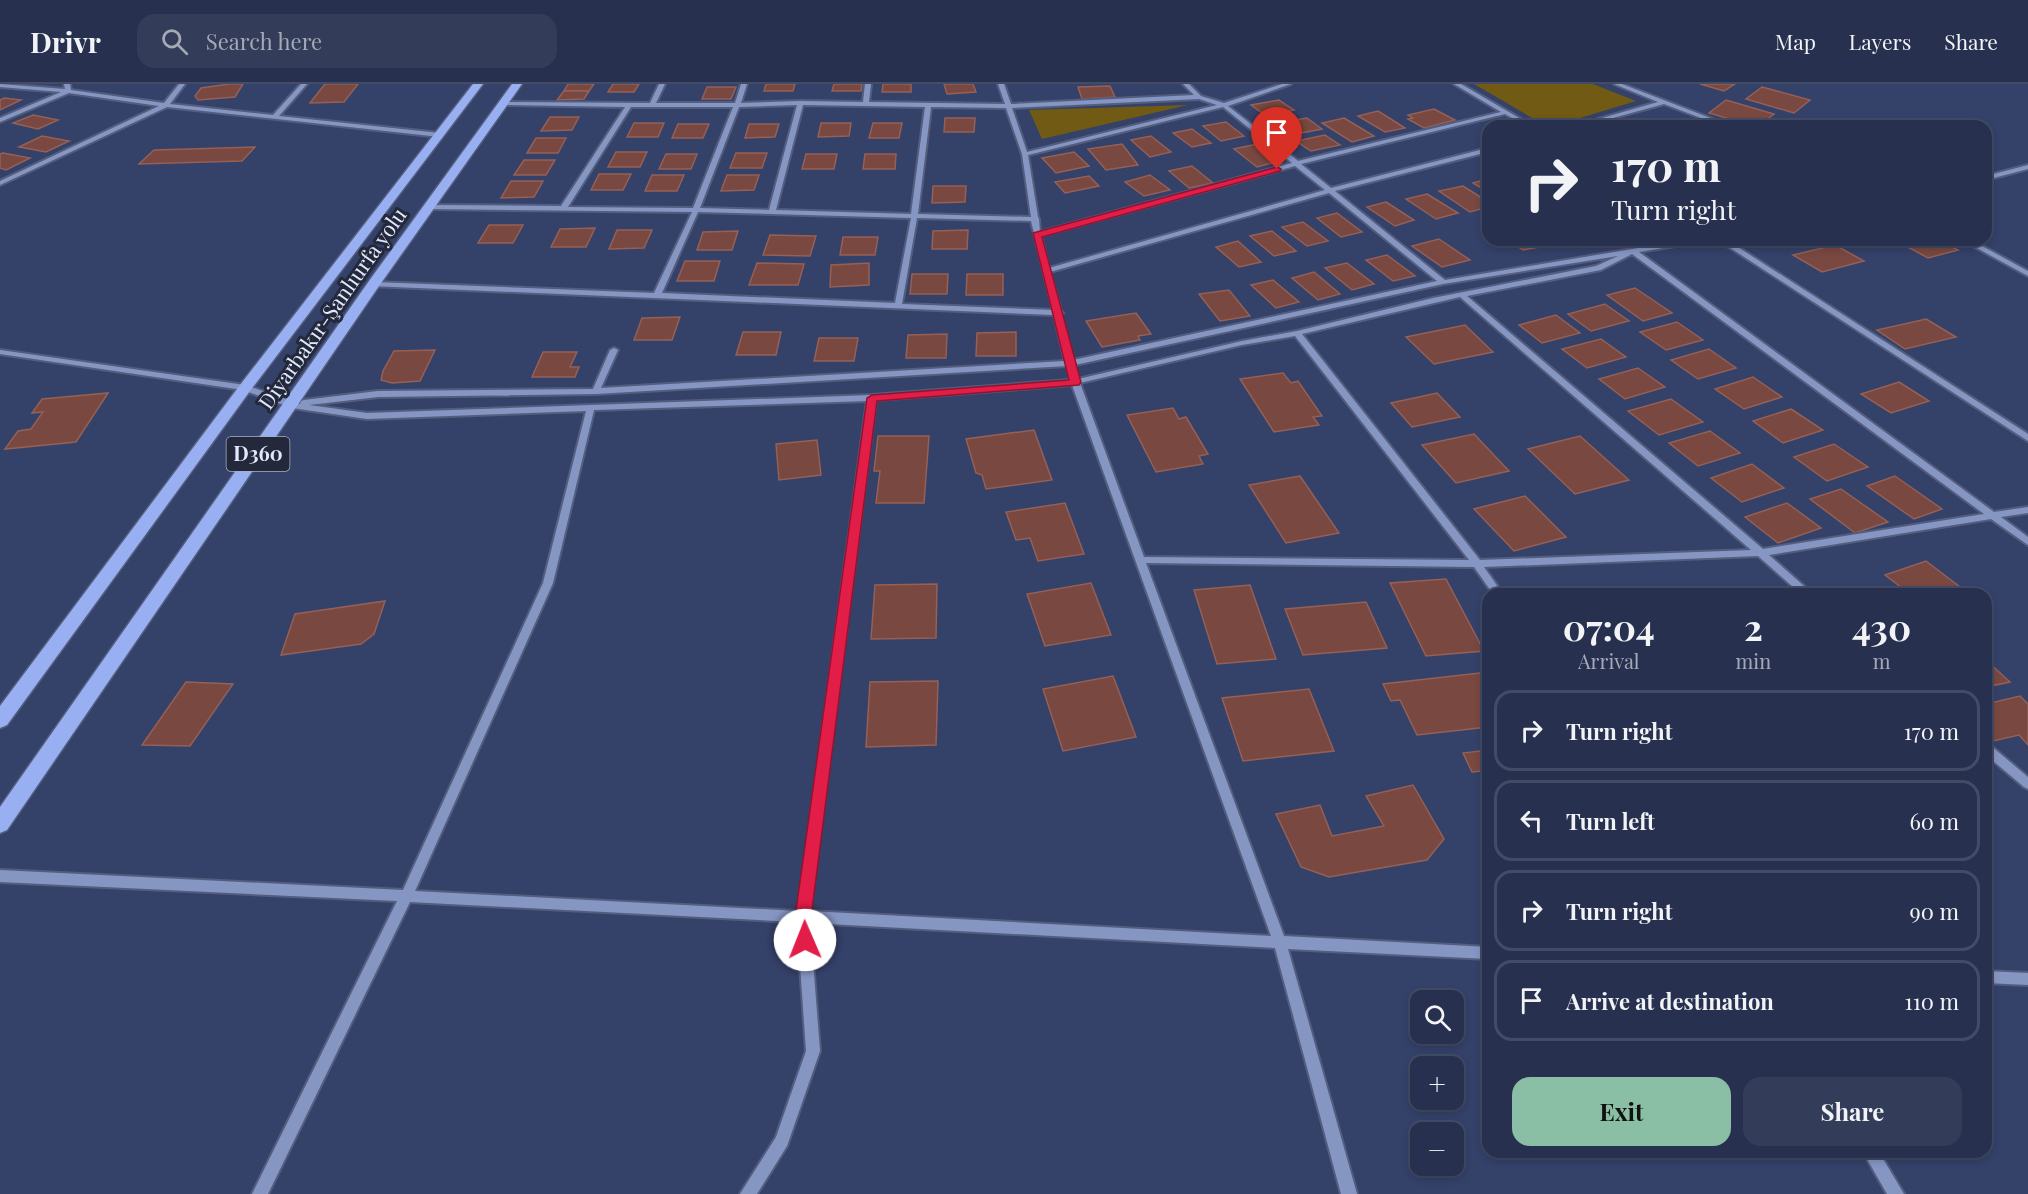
<!DOCTYPE html>
<html lang="en">
<head>
<meta charset="utf-8">
<style>
  body { margin:0; font-family:"Playfair Display",serif; background:#333d59; color:#f1f3f6; height:100vh; display:flex; flex-direction:column; font-size:22px; white-space:nowrap }
  * { box-sizing:border-box; margin:0 }
  p { font-size:20px; color:#a4a9b7 }
  .icon { flex:none; width:33px; height:33px; fill:none; stroke:currentColor; stroke-width:2; stroke-linecap:round; stroke-linejoin:round }
  .map { position:relative; flex:1; overflow:hidden }
  .panel { position:absolute; left:1482px; top:504px; width:510px; height:570px; display:flex; flex-direction:column; background:#27314f; border-radius:18px; box-shadow:0 3px 9px #0003,0 0 0 2px #434c66 }
  .panel>* { flex:none }
  .top-card { position:absolute; left:1482px; top:36px; width:510px; height:126px; border-radius:18px; box-shadow:0 3px 9px #0003,0 0 0 2px #434c66; background:#27314f; color:#f1f3f6; overflow:hidden }
  .fabs { position:absolute; left:1410px; top:906px; display:grid; gap:12px }
  .fabs a { display:grid; place-items:center; width:54px; height:54px; border-radius:12px; background:#27314f; box-shadow:0 3px 9px #0003,0 0 0 2px #434c66; font-size:30px }
  .pin { position:absolute; display:grid; place-items:center; width:51px; height:51px; color:#fff; margin:-62px -26px; border-radius:50% 50% 50% 0; rotate:-45deg; box-shadow:0 0 6px #0007 }
  .pin .icon { rotate:45deg }
  .me { position:absolute; width:66px; margin:-33px; rotate:359deg; stroke-linejoin:round; filter:drop-shadow(0 0 4px #0008) }
  .turn { display:flex; align-items:center; gap:21px; height:126px; padding:0 30px; font-size:27px }
  .turn .icon { width:78px; height:78px; stroke-width:2.5 }
  .turn b { display:block; font-size:42px; line-height:51px }
  .eta { display:flex; justify-content:space-evenly; align-items:center; height:102px; text-align:center }
  .eta b { font-size:36px; font-weight:700; line-height:42px }
  .cta { display:flex; gap:12px; margin-top:auto; padding:12px 30px }
  .cta a { flex:1; height:69px; border-radius:18px; background:#8abfa5; color:#111; font-size:24px; font-weight:700; line-height:69px; text-align:center }
  .cta a+a { background:#333d59; color:#f1f3f6 }
  ul { padding:0; list-style:none }
  li { display:flex; align-items:center; gap:18px; height:81px; margin:0 12px 9px; padding:0 18px; border:3px solid #434c66; border-radius:18px }
  li div { flex:1 }
  li b { display:block; font-size:22px }
  li em { font-style:normal }
  header { display:flex; align-items:center; gap:36px; box-sizing:border-box; height:84px; padding:0 30px; background:#27314f; border-bottom:2px solid #434c66 }
  header strong { font-size:28px }
  nav { display:flex; gap:33px; margin-inline-start:auto; font-size:21px }
  .search { width:420px; height:54px; background:#333d59; display:flex; align-items:center; gap:15px; box-sizing:border-box; padding:0 21px; border-radius:18px; color:#a4a9b7; font-size:22px }
  .map>svg:first-child { display:block }
  .green { fill:#715a13 }
  .building { fill:#794840; stroke:#946057; stroke-width:1.5 }
  .lines { fill:none; stroke-linecap:round; stroke-linejoin:round }
  .minor-casing { stroke:#535d7e; stroke-width:4 }
  .highway-casing { stroke:#535d7e; stroke-width:3 }
  .minor { fill:#8696c3; fill-rule:evenodd }
  .highway { fill:#98aff2; fill-rule:evenodd }
  .route { fill:#e11d48; stroke:#92132f; stroke-width:1.5 }
  .labels { text-anchor:middle; stroke-width:6; stroke-linejoin:round; paint-order:stroke }
  .shield { fill:#23293b; stroke:#a9afc3; stroke-width:1.5 }
  .shield-label { font-size:20px; font-weight:bold; fill:#e2e9fd }
  .street-label { font-size:21px; fill:#e2e9fd; stroke:#23293b }
</style>
</head>
<body>
<header>
<strong>Drivr</strong>
<div class="search"><svg class="icon" aria-label="search" viewBox="0 0 24 24"><circle cx="10" cy="10" r="6"/><path d="M15 15l6 6"/></svg>Search here</div>
<nav><a>Map</a><a>Layers</a><a>Share</a></nav>
</header>
<div class="map">
<svg width="2028" height="1110" viewBox="0 0 2028 1110">
  <rect width="100%" height="100%" fill="#344169"/>
  <g class="green">
    <path d="M1474,0H1593L1636,17L1554,42H1546Z"/>
    <path d="M1188,21L1042,55L1029,26Z"/>
  </g>
  <g class="building">
    <path d="M229,0H243L235,13L198,16L195,12L201,4Z"/>
    <path d="M325,0H358L344,18L310,19Z"/>
    <path d="M568,0H594L589,7H564Z"/>
    <path d="M613,0H639L634,8H608Z"/>
    <path d="M766,0H795L793,7H764Z"/>
    <path d="M834,0H862L861,7H832Z"/>
    <path d="M883,0H911V8H882Z"/>
    <path d="M944,0H973L976,8L947,10Z"/>
    <path d="M1700,0H1735L1724,7Z"/>
    <path d="M1110,2L1115,13L1082,15L1078,3Z"/>
    <path d="M707,3H736L731,15H702Z"/>
    <path d="M1762,3L1810,16L1794,29L1746,15Z"/>
    <path d="M564,7H589L584,15L557,16Z"/>
    <path d="M4,14L21,16L0,26V16Z"/>
    <path d="M1279,16L1294,26L1266,32L1251,21Z"/>
    <path d="M1726,16L1774,30L1758,42H1753L1709,29Z"/>
    <path d="M1434,25L1455,36L1424,44L1408,35L1413,34L1408,31Z"/>
    <path d="M1378,27L1405,44L1385,48L1358,32Z"/>
    <path d="M33,31L58,36L38,45L13,39Z"/>
    <path d="M550,33H579L572,46L541,47Z"/>
    <path d="M945,34H975L974,48H944Z"/>
    <path d="M1307,34L1322,45L1291,51L1276,39Z"/>
    <path d="M1344,34L1374,52L1352,58L1322,39Z"/>
    <path d="M1226,38L1244,52L1221,57L1203,42Z"/>
    <path d="M634,39H664L658,53H627Z"/>
    <path d="M821,39H851L849,52L818,53Z"/>
    <path d="M873,39H902L899,54H869Z"/>
    <path d="M678,40H709L703,54H672Z"/>
    <path d="M749,40H779L775,53L745,54Z"/>
    <path d="M1192,45L1211,59L1192,63L1173,49Z"/>
    <path d="M1325,51L1340,61L1311,67L1296,57Z"/>
    <path d="M42,52L69,57L46,68L19,63Z"/>
    <path d="M1151,52L1171,68L1150,73L1131,56Z"/>
    <path d="M536,54H566L558,69H527Z"/>
    <path d="M1122,60L1138,81L1106,86L1088,65Z"/>
    <path d="M1257,60L1280,77L1257,83L1234,65Z"/>
    <path d="M255,63L242,77L139,80L154,66Z"/>
    <path d="M616,68H647L640,83H608Z"/>
    <path d="M1074,68L1089,82L1056,89L1042,74Z"/>
    <path d="M3,69L30,74L6,86L0,84V70Z"/>
    <path d="M736,69H767L762,84H730Z"/>
    <path d="M666,70H697L691,85H659Z"/>
    <path d="M806,70H837L834,85H802Z"/>
    <path d="M865,70H896L895,85H863Z"/>
    <path d="M524,76H555L546,91H514Z"/>
    <path d="M1192,82L1213,99L1189,104L1169,87Z"/>
    <path d="M599,90H631L623,106H591Z"/>
    <path d="M652,91H684L677,107H645Z"/>
    <path d="M727,91H759L754,106L721,107Z"/>
    <path d="M1150,91L1170,106L1144,112L1125,98Z"/>
    <path d="M1089,92L1099,102L1065,109L1055,98Z"/>
    <path d="M1488,95V108L1473,99Z"/>
    <path d="M511,97H543L534,113L501,114Z"/>
    <path d="M933,102H966L965,118L932,119Z"/>
    <path d="M1463,102L1488,118V123L1470,128L1439,107Z"/>
    <path d="M1427,110L1458,129L1436,135L1406,115Z"/>
    <path d="M1386,118L1414,136L1395,142L1367,123Z"/>
    <path d="M1337,129L1362,148L1341,153L1317,134Z"/>
    <path d="M1303,138L1328,157L1307,162L1282,143Z"/>
    <path d="M489,141H523L513,159H478Z"/>
    <path d="M595,144L586,163H551L560,145Z"/>
    <path d="M617,146H652L644,164L609,165Z"/>
    <path d="M968,146L967,165H932L933,147Z"/>
    <path d="M738,147L732,166H697L703,148Z"/>
    <path d="M1272,147L1296,167L1274,172L1250,152Z"/>
    <path d="M770,151L816,152L810,172L763,171Z"/>
    <path d="M843,153H878L875,171H840Z"/>
    <path d="M1439,155L1470,176L1442,183L1412,162Z"/>
    <path d="M1508,156H1542L1550,161L1523,166Z"/>
    <path d="M1895,156H1939L1958,166L1928,174Z"/>
    <path d="M1238,157L1261,178L1239,183L1216,163Z"/>
    <path d="M1835,161L1864,177L1822,188L1793,171Z"/>
    <path d="M1387,171L1415,192L1393,197L1366,176Z"/>
    <path d="M685,177H720L714,197H677Z"/>
    <path d="M757,179L804,180L798,201H749Z"/>
    <path d="M869,179V201L830,203L831,181Z"/>
    <path d="M1347,179L1374,200L1352,206L1325,184Z"/>
    <path d="M1314,188L1340,210L1318,216L1292,194Z"/>
    <path d="M912,190H948L947,210H910Z"/>
    <path d="M967,190H1003V211H966Z"/>
    <path d="M1273,196L1299,218L1276,224L1251,201Z"/>
    <path d="M1635,204L1672,229L1643,237L1607,211Z"/>
    <path d="M1229,206L1250,232L1220,237L1199,210Z"/>
    <path d="M1605,220L1629,237L1591,247L1568,230Z"/>
    <path d="M1136,229L1151,250L1138,252L1140,256L1102,263L1086,237Z"/>
    <path d="M1556,231L1580,249L1542,259L1519,241Z"/>
    <path d="M680,233L672,256H634L642,234Z"/>
    <path d="M1926,235L1956,253L1905,265L1877,246Z"/>
    <path d="M1677,238L1703,256L1666,266L1640,248Z"/>
    <path d="M1465,241L1493,268L1434,280L1406,253Z"/>
    <path d="M743,248H781L776,271H736Z"/>
    <path d="M1016,248V272H976L977,249Z"/>
    <path d="M947,250L946,274H906L908,251Z"/>
    <path d="M819,254H858L854,277H814Z"/>
    <path d="M1601,255L1626,273L1587,284L1562,265Z"/>
    <path d="M1709,265L1736,284L1698,295L1671,276Z"/>
    <path d="M435,266L420,297L392,299L381,296L383,287L394,267Z"/>
    <path d="M543,268H577L570,283H579L575,293H532Z"/>
    <path d="M1638,284L1665,303L1625,315L1599,295Z"/>
    <path d="M1283,289L1291,299L1298,297L1322,332L1313,333L1319,341L1274,348L1240,295Z"/>
    <path d="M1753,293L1782,313L1744,325L1715,305Z"/>
    <path d="M1899,298L1929,317L1891,329L1861,310Z"/>
    <path d="M108,309L76,358L5,365L18,347L31,345L43,328L32,329L42,315Z"/>
    <path d="M1437,309L1460,333L1412,343L1391,319Z"/>
    <path d="M1671,315L1703,338L1659,351L1628,327Z"/>
    <path d="M1173,324L1179,335L1186,333L1208,370L1199,372L1203,380L1156,388L1127,331Z"/>
    <path d="M1791,325L1823,346L1783,359L1753,337Z"/>
    <path d="M1034,346L1052,396L986,405L982,391L976,389L966,355Z"/>
    <path d="M1710,347L1740,369L1698,382L1669,359Z"/>
    <path d="M1474,350L1509,387L1456,399L1422,361Z"/>
    <path d="M878,352H929L924,419H876L880,387H874Z"/>
    <path d="M1580,352L1629,396L1575,410L1528,365Z"/>
    <path d="M817,356L821,391L779,396L776,360Z"/>
    <path d="M1834,360L1868,383L1827,397L1794,373Z"/>
    <path d="M1752,380L1784,404L1742,418L1711,394Z"/>
    <path d="M1300,392L1339,449L1286,459L1249,401Z"/>
    <path d="M1895,392L1942,425L1914,435L1867,402Z"/>
    <path d="M1841,405L1888,438L1855,449L1810,415Z"/>
    <path d="M1525,412L1566,453L1514,467L1474,425Z"/>
    <path d="M1065,419L1084,470L1038,477L1030,454L1016,456L1006,428Z"/>
    <path d="M1787,419L1821,444L1778,459L1745,433Z"/>
    <path d="M1926,477L1964,506L1953,510H1910L1885,491Z"/>
    <path d="M1446,495L1484,567L1426,572L1390,499Z"/>
    <path d="M1091,499L1111,551L1045,562L1027,510Z"/>
    <path d="M937,500L936,554L871,555L875,501Z"/>
    <path d="M1250,501L1276,575L1217,580L1194,506Z"/>
    <path d="M385,517L374,550L361,560L281,571L295,530Z"/>
    <path d="M1366,518L1387,564L1303,571L1285,525Z"/>
    <path d="M1986,576L2010,598L1986,603Z"/>
    <path d="M1488,588V643L1417,651L1400,616L1391,617L1383,600Z"/>
    <path d="M1113,592L1136,653L1063,667L1043,605Z"/>
    <path d="M938,597L936,661L866,663L870,598Z"/>
    <path d="M186,598L233,600L190,662L142,661Z"/>
    <path d="M1309,605L1334,667L1243,677L1222,614Z"/>
    <path d="M2020,612L2028,620V661L2019,651L1993,657L1986,651V620Z"/>
    <path d="M1488,666V699L1482,687L1472,688L1463,669Z"/>
    <path d="M1413,701L1444,755L1427,776L1329,793L1301,783L1276,730L1320,721L1332,752L1384,742L1366,712Z"/>
  </g>
  <g class="lines">
    <defs>
      <g id="minor">
        <path d="M0,0L65,5L64,0H70L71,6L164,19L179,0H185L170,20L273,31L301,0H307L279,32L440,49L443,51L440,53L167,23L0,101V97L159,22L69,9L0,38V34L61,8L0,3Z"/>
        <path d="M659,0H665L656,19H735L741,0H747L741,19L800,17L863,18L865,0H871L869,18L1005,20L998,0H1004L1011,20L1194,11L1183,0H1189L1201,12L1224,19L1282,0H1291L1228,22L1298,77L1501,28L1454,0H1461L1533,42H1526L1505,30L1301,80L1331,104L1488,64V68L1335,107L1445,196L1687,156H1704L1700,158L1639,168L1994,428L2028,423V429L2001,433L2028,453V461L1991,435L1769,471L1813,510H1801L1758,472L1484,483L1503,510H1493L1474,483L1146,479L1284,852L1488,863V875L1288,865L1357,1110H1341L1275,864L810,839L820,967L787,1062L757,1110H740L776,1053L806,967L797,838L410,818L268,1110H252L397,817L0,798V786L403,806L543,499L586,327L367,335L292,324L243,306L0,270V266L245,301L300,320L301,317L304,316L378,307L593,305L610,266L614,264L618,266L601,304L1065,277L1054,231L371,202L370,200L374,198L654,209L692,128L429,125L426,123L429,121L561,122L625,23L503,21L500,19L501,18L650,19ZM1199,15L1217,21L1027,68L1012,24ZM797,21L769,126L700,124L739,23ZM803,21L925,23L911,130L776,126ZM631,23H733L693,124L568,123ZM931,23L1006,24L1022,70L1031,133L918,130ZM1223,23L1292,79L1040,148L1039,135L1038,133L1028,71ZM1295,82L1325,106L1049,184L1041,152ZM1329,109L1437,197L1073,276L1061,231L1063,229L1061,227L1050,188ZM698,128L911,134L895,219L662,209ZM917,134L1031,137L1053,226L902,220ZM1632,170L1984,430L1763,465L1467,212L1601,186ZM1618,172L1596,182L1433,214L1297,247L1242,257L1078,295L1075,281L1443,200ZM1460,213L1751,466L1480,476L1302,250ZM1295,252L1469,476L1144,473L1080,299L1242,261ZM1067,282L1070,296L872,311L367,329L309,321L378,313L596,310ZM1072,301L1271,852L810,827L876,316ZM867,317L798,827L415,807L553,499L594,326Z"/>
        <path d="M1614,0H1622L1731,42H1722L1664,20L1584,42H1574L1658,18Z"/>
        <path d="M2028,81V85L1986,96V92Z"/>
        <path d="M1718,156H1727L2028,350V357Z"/>
        <path d="M1962,156H1971L2028,187V192Z"/>
        <path d="M1986,659L1990,661L2028,693V705L2024,703L1986,671Z"/>
        <path d="M1986,887L2028,889V901L1986,899Z"/>
        <path d="M1863,1068H1879L1904,1110H1887Z"/>
      </g>
      <g id="highway">
        <path d="M473,0H483L250,307L7,641L0,644V622L240,301Z"/>
        <path d="M512,0H522L379,202L7,746L0,749V723L369,197Z"/>
      </g>
    </defs>
    <use href="#minor" class="minor-casing"/>
    <use href="#highway" class="highway-casing"/>
    <use href="#minor" class="minor"/>
    <use href="#highway" class="highway"/>
  </g>
  <path class="route" d="M1277,83L1281,85L1280,87L1042,153L1081,298L1079,301L877,317L811,834L813,856L811,862L805,864L799,862L795,834L867,314L872,311L1069,296L1033,149Z"/>
  <g class="labels">
    <rect class="shield" x="226.5" y="353" width="63" height="34" rx="4.5"/>
    <g class="shield-label">
      <text x="258" y="377">D360</text>
    </g>
    <g class="street-label">
      <text transform="translate(333 225) rotate(-55)" y="7">Diyarbakır-Şanlıurfa yolu</text>
    </g>
  </g>
</svg>
<div class="fabs">
<a><svg class="icon" aria-label="search" viewBox="0 0 24 24"><circle cx="10" cy="10" r="6"/><path d="M15 15l6 6"/></svg></a>
<a>+</a>
<a>−</a>
</div>
<div class="pin" style="left:1277px;top:85px;background:#d93025"><svg class="icon" aria-label="arrive" viewBox="0 0 24 24"><path d="M6 21V4h12l-3 4 3 4H6"/></svg></div>
<svg class="me" style="left:805px;top:856px" viewBox="-20 -20 40 40"><circle r="19" fill="#fff"/><path d="M0-13L10 11 0 6-10 11z" fill="#e11d48"/></svg>
<div class="top-card">
<div class="turn"><svg class="icon" aria-label="right" viewBox="0 0 24 24"><path d="M7 20v-9h11M14 6l5 5-5 5"/></svg><div><b>170 m</b>Turn right</div></div>
</div>
<section class="panel">
<div class="eta">
<div><b>07:04</b><p>Arrival</p></div>
<div><b>2</b><p>min</p></div>
<div><b>430</b><p>m</p></div>
</div>
<ul>
<li><svg class="icon" aria-label="right" viewBox="0 0 24 24"><path d="M7 20v-9h11M14 6l5 5-5 5"/></svg><div><b>Turn right</b></div><em>170 m</em></li>
<li><svg class="icon" aria-label="left" viewBox="0 0 24 24"><path d="M17 20v-9H6M10 6l-5 5 5 5"/></svg><div><b>Turn left</b></div><em>60 m</em></li>
<li><svg class="icon" aria-label="right" viewBox="0 0 24 24"><path d="M7 20v-9h11M14 6l5 5-5 5"/></svg><div><b>Turn right</b></div><em>90 m</em></li>
<li><svg class="icon" aria-label="arrive" viewBox="0 0 24 24"><path d="M6 21V4h12l-3 4 3 4H6"/></svg><div><b>Arrive at destination</b></div><em>110 m</em></li>
</ul>
<div class="cta"><a>Exit</a><a>Share</a></div>
</section>
</div>
</body>
</html>
